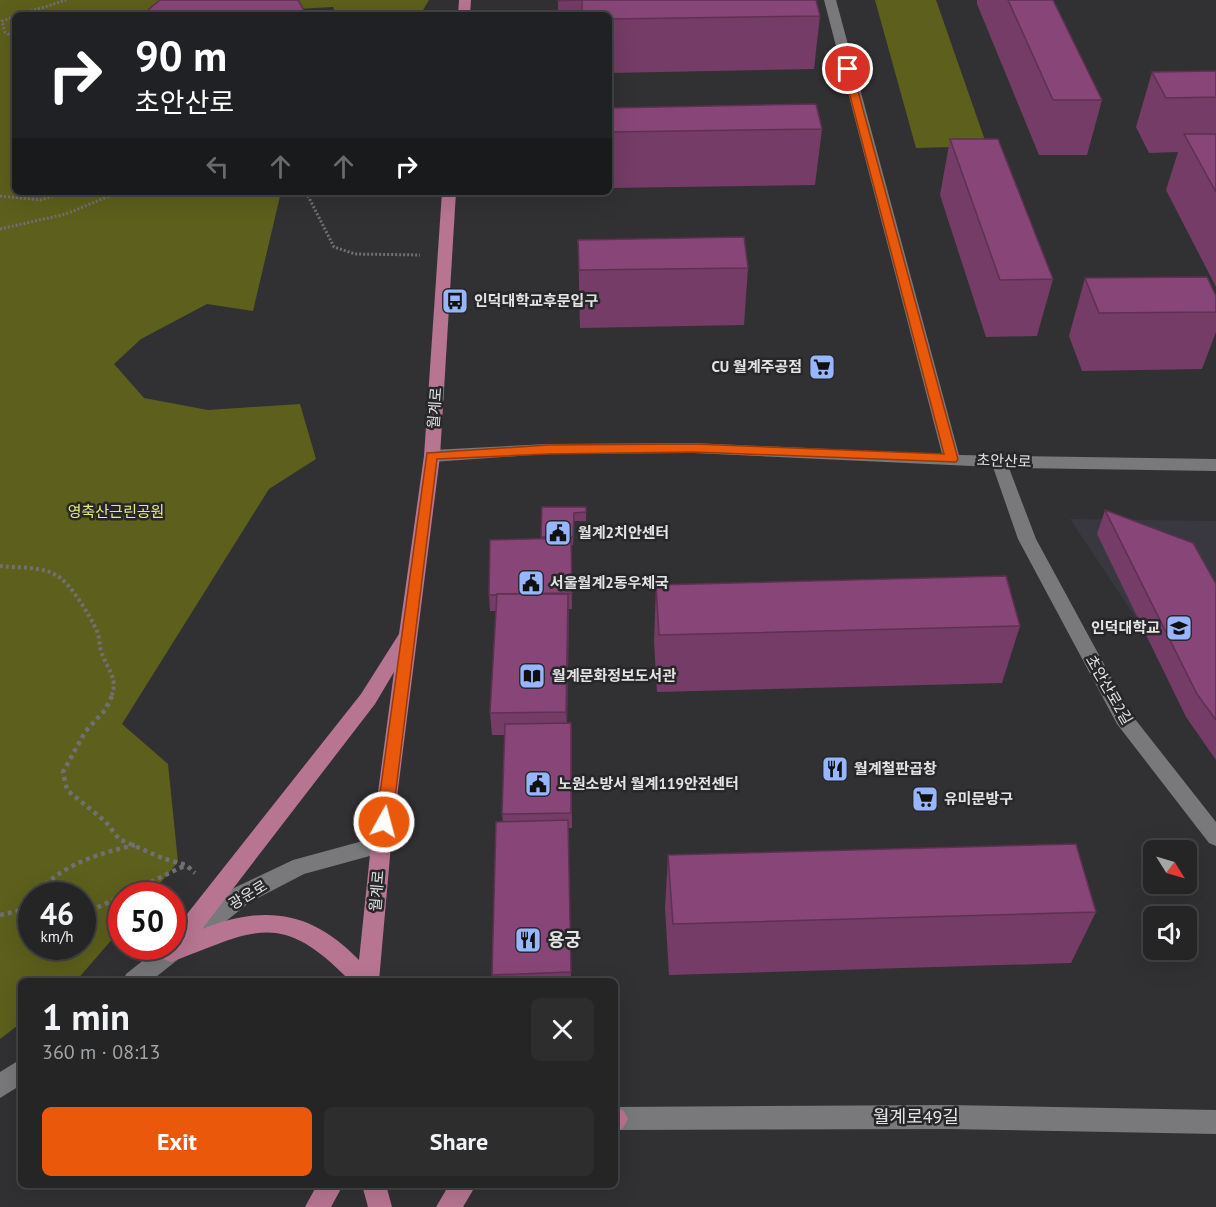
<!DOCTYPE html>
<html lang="en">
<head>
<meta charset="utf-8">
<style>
  body { margin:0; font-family:"PT Sans","Noto Sans KR",sans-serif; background:#2d2d2e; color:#f1f3f6; height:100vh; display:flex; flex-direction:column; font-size:22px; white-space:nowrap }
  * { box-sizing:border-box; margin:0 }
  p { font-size:20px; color:#a3a5a7 }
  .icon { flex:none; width:33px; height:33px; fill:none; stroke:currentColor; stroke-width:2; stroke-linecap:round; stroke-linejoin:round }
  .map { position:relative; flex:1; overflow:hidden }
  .sheet { position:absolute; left:18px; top:978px; width:600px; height:210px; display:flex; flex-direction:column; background:#252526; border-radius:9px; box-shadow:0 6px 24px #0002,0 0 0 2px #424243 }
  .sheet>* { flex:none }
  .banner { position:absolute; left:12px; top:12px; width:600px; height:183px; border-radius:9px; box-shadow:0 6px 24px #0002,0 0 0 2px #424243; background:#202124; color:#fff; overflow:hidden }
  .needle { width:39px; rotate:127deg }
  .controls { position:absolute; left:1143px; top:840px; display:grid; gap:12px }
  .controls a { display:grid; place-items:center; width:54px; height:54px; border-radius:9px; background:#252526; box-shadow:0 6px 24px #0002,0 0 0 2px #424243; font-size:30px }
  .speed { position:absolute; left:18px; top:882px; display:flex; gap:12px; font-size:30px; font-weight:700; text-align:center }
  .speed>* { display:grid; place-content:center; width:78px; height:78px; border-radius:50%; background:#252526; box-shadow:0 6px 24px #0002,0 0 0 2px #424243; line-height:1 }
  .speed small { font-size:15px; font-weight:400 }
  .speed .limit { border:9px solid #d22; background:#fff; color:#111 }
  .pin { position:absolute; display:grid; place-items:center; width:51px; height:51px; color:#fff; margin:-26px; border:3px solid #fff; border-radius:50%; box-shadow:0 2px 6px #0007 }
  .me { position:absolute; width:66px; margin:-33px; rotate:7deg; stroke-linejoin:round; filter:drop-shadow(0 0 4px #0008) }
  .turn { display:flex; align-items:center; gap:21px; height:126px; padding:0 24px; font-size:27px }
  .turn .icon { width:78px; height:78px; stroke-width:2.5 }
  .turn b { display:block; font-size:42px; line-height:51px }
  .lanes { display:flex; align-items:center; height:57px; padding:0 24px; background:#0003; justify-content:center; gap:30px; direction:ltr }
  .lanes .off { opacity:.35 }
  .round { display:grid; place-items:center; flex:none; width:63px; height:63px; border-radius:9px; background:#2d2d2e }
  .headline { display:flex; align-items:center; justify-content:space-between; height:102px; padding:0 24px }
  h1 { font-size:36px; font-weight:800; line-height:45px }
  .cta { display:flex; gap:12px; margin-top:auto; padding:12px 24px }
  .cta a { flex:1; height:69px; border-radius:9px; background:#ea580c; color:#fff; font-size:24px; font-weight:800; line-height:69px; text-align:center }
  .cta a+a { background:#2d2d2e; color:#f1f3f6 }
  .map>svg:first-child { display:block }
  .built { fill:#393840 }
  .green { fill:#5d5f1c; fill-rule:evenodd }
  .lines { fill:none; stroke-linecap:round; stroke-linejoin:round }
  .path-far2 { stroke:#707072; stroke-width:3; stroke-dasharray:2 2; stroke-linecap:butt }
  .path-far1 { stroke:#707072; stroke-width:4; stroke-dasharray:3 3; stroke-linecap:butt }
  .path { stroke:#707072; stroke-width:4.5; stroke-dasharray:4 4; stroke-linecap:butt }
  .minor { fill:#79797c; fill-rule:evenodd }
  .major { fill:#b77591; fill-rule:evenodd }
  .wall { fill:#743c66 }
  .shaded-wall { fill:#5e3153 }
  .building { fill:#874677; stroke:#5e3153; stroke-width:1.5 }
  .route { fill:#ea580c; stroke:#983908; stroke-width:1.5 }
  .labels { text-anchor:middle; stroke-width:5; stroke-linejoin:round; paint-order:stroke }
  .poi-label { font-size:15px; font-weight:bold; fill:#e3e3e4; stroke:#272729; text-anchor:start }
  .street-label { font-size:15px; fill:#e3e3e4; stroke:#272729 }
  .park-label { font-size:15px; fill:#e6ec79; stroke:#272729 }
  .near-poi-label { font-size:18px; font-weight:bold; fill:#e3e3e4; stroke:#272729; text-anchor:start }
  .near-street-label { font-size:18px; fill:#e3e3e4; stroke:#272729 }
</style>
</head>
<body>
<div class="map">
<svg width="1216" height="1207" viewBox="0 0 1216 1207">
  <rect width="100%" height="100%" fill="#313133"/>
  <path class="built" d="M1070,519L1216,521V738Z"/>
  <g class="green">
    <path d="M0,0H429L420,15H336L333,7L196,15H15V192H281L253,311L207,304L141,339L114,364L144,398L208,410L300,404L316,459L269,489L122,724L168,764L178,862L150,895L122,896L121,929L76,981H21V1023L0,1039ZM32,896H82V946H32Z"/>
    <path d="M875,0H936L987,146L916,148Z"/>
  </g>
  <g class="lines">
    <g class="path-far2">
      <path d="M19,15L66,0"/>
      <path d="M15,17L2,21L5,32L15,38"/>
      <path d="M306,192L334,247L355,254L420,255"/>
      <path d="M0,196L41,200L64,192"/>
      <path d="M0,229L66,214L119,192"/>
    </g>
    <path class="path-far1" d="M0,566C17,568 40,566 56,575C70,582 90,616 97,631C100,638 99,647 102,654C108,670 119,680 111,697"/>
    <g class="path">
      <path d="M112,696L105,710L85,732L63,772L67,790L106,822L119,839L162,858L186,865L195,873"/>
      <path d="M34,896C61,865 96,854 135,845"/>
      <path d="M122,896L186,865"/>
      <path d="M23,910L32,898"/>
      <path d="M82,911L96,908L122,896"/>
      <path d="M0,915L22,910L32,911"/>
    </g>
    <g class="minor">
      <path d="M824,0H836L959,455L1216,459V471L1009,468L1036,539L1131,714L1216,822V846L1209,843L1117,724L1018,539L993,467L693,453L548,454L432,462L426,460L424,456L426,452L432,450L548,444L693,443L942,454Z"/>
      <path d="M381,836L388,839L391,845L388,851L304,874L250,902L151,981H123L126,974L161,946H172V937L234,888L293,860Z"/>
      <path d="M21,1059V1085L0,1098V1072Z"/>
      <path d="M948,1105L1216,1110V1134L948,1129L615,1130L616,1107Z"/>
    </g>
    <g class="major">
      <path d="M459,0H471L470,15H458Z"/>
      <path d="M442,192H456L440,456L391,845L379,981H350C280,908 254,931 171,962L163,959L160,952L163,946H172V933L361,694L399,634L424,456ZM394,672L371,845L359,960C312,911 265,904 202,929L375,704Z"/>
      <path d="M616,1107L624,1111L628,1119L623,1128L615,1132Z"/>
      <path d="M317,1185H343L331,1207H305Z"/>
      <path d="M362,1185H386L392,1207H368Z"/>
      <path d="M449,1185H476L463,1207H436Z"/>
    </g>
  </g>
  <g class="wall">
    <path d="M558,0H816L609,15H558Z"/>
    <path d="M977,0H1053L1102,100L1087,155H1039L977,4Z"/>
    <path d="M820,16L814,69L609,73V19Z"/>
    <path d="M1216,71V287L1166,190L1178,152L1149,153L1136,127L1152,72Z"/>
    <path d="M609,108L822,129L815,185L609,188Z"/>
    <path d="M950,139L1053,279L1037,336L986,337L940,195Z"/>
    <path d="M578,240L748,268L744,325L580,328Z"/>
    <path d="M1085,278L1216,296V332L1202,369L1082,371L1069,336Z"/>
    <path d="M542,507H586V521H574L573,545H571L572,609H569L567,723L571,739L572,828H568L571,981H493L492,975L503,822L502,814L505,735H492L490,713L496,611H490L489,595L541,539Z"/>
    <path d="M1105,510L1216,584V760L1186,717L1097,534Z"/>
    <path d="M656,585L1020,626L1002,683L657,692L654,642Z"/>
    <path d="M668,855L1096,912L1071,963L669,975L665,908Z"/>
  </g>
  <path class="shaded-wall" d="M568,594L569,617L567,735L566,712Z"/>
  <g class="building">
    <path d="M160,0H298L303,9L302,15H145L148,10Z"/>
    <path d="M558,0H816L820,16L609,19V15H582V0L558,1Z"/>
    <path d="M1008,0H1053L1102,100H1053Z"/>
    <path d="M1216,71V97L1166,98L1152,72Z"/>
    <path d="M816,104L822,129L609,132V108Z"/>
    <path d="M1184,134H1216V192Z"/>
    <path d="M950,139H998L1053,279L1000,280Z"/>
    <path d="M744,237L748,268L579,270L578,240Z"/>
    <path d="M1207,277L1216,296V312L1099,313L1085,278Z"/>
    <path d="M542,507H586V512L574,513L573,537H541Z"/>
    <path d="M1105,510L1193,543L1216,584V720L1197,694Z"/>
    <path d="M571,538L572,593L497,594V595H489L490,540Z"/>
    <path d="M1006,576L1020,626L659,635L656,585Z"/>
    <path d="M497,594H568L566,712L490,713Z"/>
    <path d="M571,723V813L502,814L505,724Z"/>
    <path d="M568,820L571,972L492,975L496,822Z"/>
    <path d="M1076,844L1096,912L673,924L668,855Z"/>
  </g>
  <path class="route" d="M848,66L852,69L958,459L956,462L693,452L548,454L437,459L392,822L389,826L384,828L379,826L376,822L427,453L548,445L693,444L944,454L843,69Z"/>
  <defs>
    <symbol id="bus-square" viewBox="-11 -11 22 22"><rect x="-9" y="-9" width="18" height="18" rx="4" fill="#97b6fd" stroke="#272729"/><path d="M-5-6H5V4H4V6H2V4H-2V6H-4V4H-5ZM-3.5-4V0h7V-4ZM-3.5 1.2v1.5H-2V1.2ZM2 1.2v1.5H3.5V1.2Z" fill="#111"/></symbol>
    <symbol id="supermarket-square" viewBox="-11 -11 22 22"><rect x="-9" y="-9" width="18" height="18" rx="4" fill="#97b6fd" stroke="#272729"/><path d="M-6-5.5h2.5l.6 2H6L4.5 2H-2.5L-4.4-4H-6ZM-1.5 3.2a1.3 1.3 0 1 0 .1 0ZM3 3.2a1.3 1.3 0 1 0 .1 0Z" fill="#111"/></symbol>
    <symbol id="civic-square" viewBox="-11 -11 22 22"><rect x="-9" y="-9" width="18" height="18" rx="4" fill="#97b6fd" stroke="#272729"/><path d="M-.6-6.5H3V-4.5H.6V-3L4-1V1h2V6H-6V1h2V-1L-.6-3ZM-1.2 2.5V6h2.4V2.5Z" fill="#111"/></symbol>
    <symbol id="university-square" viewBox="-11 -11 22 22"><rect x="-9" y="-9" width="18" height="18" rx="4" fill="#97b6fd" stroke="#272729"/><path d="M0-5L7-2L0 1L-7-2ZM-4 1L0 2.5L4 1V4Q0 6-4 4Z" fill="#111"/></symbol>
    <symbol id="library-square" viewBox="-11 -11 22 22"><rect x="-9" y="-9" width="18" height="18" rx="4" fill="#97b6fd" stroke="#272729"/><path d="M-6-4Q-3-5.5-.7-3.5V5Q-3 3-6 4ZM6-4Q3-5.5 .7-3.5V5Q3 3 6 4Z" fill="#111"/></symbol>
    <symbol id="restaurant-square" viewBox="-11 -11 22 22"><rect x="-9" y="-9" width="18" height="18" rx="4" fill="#97b6fd" stroke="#272729"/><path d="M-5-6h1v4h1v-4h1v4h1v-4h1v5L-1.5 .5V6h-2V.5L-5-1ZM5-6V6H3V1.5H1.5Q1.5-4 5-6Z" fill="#111"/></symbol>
  </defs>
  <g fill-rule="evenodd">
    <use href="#bus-square" x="440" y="286" width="30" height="30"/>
    <use href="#supermarket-square" x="807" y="352" width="30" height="30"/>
    <use href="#civic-square" x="543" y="518" width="30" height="30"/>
    <use href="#civic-square" x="516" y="568" width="30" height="30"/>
    <use href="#university-square" x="1164" y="613" width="30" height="30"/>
    <use href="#library-square" x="517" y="661" width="30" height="30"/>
    <use href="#restaurant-square" x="820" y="754" width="30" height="30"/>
    <use href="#civic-square" x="523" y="769" width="30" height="30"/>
    <use href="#supermarket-square" x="910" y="784" width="30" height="30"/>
    <use href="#restaurant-square" x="513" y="925" width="30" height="30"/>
  </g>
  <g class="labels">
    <g class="poi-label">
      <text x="474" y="306">인덕대학교후문입구</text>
      <text x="802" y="372" text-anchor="end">CU 월계주공점</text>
      <text x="578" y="538">월계2치안센터</text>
      <text x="550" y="588">서울월계2동우체국</text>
      <text x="1160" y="633" text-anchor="end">인덕대학교</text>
      <text x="552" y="681">월계문화정보도서관</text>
      <text x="854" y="774">월계철판곱창</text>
      <text x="558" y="789">노원소방서 월계119안전센터</text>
      <text x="944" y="804">유미문방구</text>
    </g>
    <g class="street-label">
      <text transform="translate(435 408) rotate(-86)" y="5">월계로</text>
      <text transform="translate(1004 461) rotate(2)" y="5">초안산로</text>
      <text transform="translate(1109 690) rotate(60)" y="5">초안산로2길</text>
      <text transform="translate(377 891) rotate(-85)" y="5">월계로</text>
      <text transform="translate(248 895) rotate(-31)" y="5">광운로</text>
    </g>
    <g class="park-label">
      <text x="116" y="517">영축산근린공원</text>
    </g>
    <g class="near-poi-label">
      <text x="548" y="946">용궁</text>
    </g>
    <g class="near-street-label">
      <text x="916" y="1123">월계로49길</text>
    </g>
  </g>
</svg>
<div class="controls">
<a><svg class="needle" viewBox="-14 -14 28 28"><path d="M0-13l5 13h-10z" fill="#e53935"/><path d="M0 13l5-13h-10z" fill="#a3a5a7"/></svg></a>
<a><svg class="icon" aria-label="sound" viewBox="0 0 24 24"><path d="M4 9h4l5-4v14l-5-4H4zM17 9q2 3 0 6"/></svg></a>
</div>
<div class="speed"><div>46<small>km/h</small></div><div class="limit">50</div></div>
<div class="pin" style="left:848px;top:69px;background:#d93025"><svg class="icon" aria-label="arrive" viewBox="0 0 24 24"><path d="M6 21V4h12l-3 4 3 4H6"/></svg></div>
<svg class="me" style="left:384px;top:822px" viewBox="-20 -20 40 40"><circle r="17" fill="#ea580c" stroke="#fff" stroke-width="3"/><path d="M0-11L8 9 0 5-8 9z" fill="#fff"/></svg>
<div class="banner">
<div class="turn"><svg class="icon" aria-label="right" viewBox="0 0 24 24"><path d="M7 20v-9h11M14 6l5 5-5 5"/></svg><div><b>90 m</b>초안산로</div></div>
<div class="lanes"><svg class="icon off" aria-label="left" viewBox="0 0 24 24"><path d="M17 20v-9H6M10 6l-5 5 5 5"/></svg><svg class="icon off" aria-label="ahead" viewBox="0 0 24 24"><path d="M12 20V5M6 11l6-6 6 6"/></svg><svg class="icon off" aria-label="ahead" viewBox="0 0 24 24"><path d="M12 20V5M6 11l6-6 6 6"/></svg><svg class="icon" aria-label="right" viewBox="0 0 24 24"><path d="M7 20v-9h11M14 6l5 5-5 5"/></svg></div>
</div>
<section class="sheet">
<div class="headline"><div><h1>1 min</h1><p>360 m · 08:13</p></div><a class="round"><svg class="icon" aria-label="close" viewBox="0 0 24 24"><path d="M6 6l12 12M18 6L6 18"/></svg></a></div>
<div class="cta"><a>Exit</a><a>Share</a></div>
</section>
</div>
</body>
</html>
